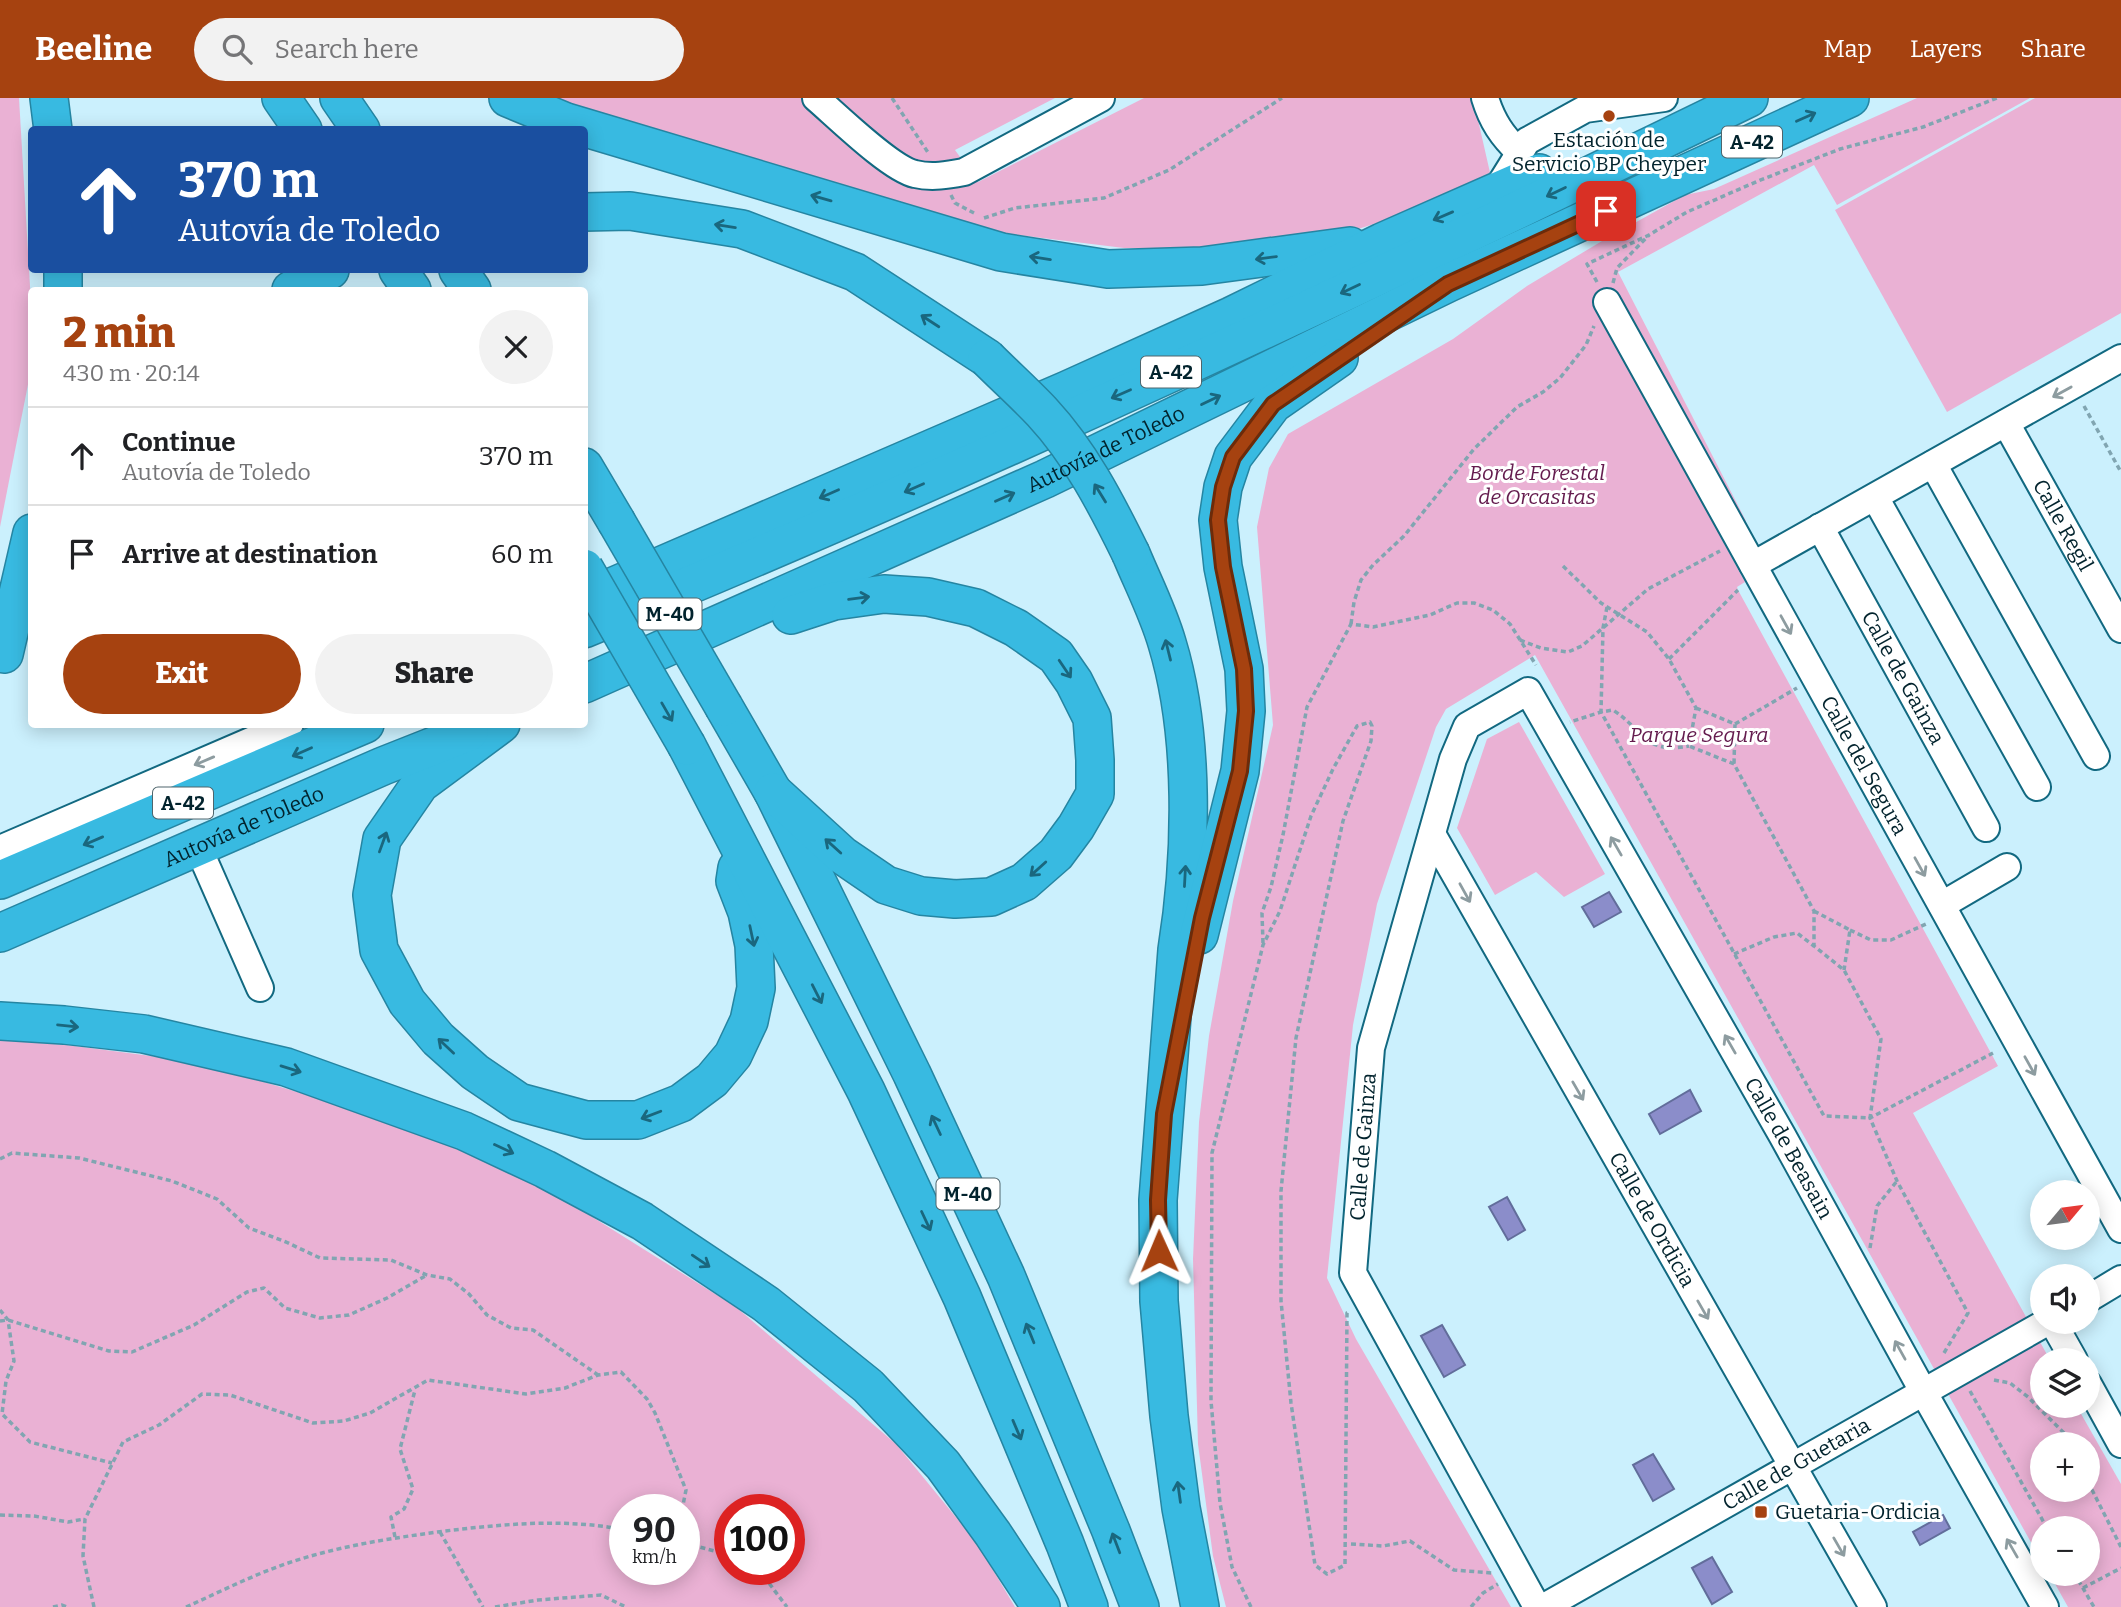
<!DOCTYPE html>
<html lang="en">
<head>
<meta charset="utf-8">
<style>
  body { margin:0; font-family:Bitter,serif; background:#f2f2f2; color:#202124; height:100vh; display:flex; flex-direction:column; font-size:26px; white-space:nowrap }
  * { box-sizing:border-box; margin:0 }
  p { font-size:23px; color:#757577 }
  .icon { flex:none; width:38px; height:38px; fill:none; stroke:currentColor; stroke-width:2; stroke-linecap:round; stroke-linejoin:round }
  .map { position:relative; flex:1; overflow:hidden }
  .details { position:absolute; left:28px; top:189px; width:560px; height:441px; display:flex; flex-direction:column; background:#fff; border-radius:7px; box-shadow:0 4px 18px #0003 }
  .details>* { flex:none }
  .hud { position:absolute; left:28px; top:28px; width:560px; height:147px; border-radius:7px; box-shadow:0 4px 18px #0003; background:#1a4fa0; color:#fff; overflow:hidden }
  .needle { width:46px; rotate:61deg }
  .controls { position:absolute; left:2030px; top:1082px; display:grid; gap:14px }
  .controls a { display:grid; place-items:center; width:70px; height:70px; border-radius:50%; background:#fff; box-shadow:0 4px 18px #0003; font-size:35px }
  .speed { position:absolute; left:609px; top:1396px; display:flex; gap:14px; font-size:35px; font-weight:700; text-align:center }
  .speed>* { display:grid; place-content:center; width:91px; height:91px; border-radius:50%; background:#fff; box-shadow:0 4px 18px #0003; line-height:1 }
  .speed small { font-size:18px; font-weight:400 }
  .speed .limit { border:10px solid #d22; background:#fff; color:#111 }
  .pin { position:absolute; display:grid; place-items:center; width:60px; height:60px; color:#fff; margin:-30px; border-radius:14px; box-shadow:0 4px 10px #0006 }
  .me { position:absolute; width:77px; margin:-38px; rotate:359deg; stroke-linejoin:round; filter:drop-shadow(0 0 5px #0008) }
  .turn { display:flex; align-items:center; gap:24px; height:147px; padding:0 35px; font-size:32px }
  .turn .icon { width:91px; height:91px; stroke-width:2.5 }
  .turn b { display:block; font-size:49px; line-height:60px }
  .round { display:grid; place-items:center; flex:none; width:74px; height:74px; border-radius:37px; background:#f2f2f2 }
  .head { display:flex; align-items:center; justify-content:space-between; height:119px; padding:0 35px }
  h1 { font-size:42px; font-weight:800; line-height:52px; color:#a64210 }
  .action { display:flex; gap:14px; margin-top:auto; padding:14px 35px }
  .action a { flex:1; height:80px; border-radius:42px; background:#a64210; color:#fff; font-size:28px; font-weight:800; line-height:80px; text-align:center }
  .action a+a { background:#f2f2f2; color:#202124 }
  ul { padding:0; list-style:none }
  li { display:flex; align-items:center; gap:21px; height:98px; padding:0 35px; border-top:2px solid #e0e0e0 }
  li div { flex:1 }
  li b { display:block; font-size:26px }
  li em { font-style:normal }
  header { display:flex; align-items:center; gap:42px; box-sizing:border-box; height:98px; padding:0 35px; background:#a64210; color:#fff }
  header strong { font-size:33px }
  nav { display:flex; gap:38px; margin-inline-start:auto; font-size:24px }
  .search { width:490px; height:63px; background:#f2f2f2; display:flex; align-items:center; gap:18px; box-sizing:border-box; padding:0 24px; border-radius:38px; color:#757577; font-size:26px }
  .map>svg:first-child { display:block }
  .green { fill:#eab1d4; fill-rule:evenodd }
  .water { fill:#8b8dca; stroke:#626d9b; stroke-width:2 }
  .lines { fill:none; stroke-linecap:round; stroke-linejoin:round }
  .minor-casing { stroke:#126981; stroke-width:30 }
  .highway-casing { stroke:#2585a2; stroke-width:40 }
  .path { stroke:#81a5b1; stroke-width:3.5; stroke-dasharray:5 3.5; stroke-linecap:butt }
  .minor { stroke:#fff; stroke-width:26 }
  .highway { stroke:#38bae1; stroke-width:37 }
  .highway-bridge-casing { stroke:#2585a2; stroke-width:40; stroke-linecap:butt }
  .highway-bridge { stroke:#38bae1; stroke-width:37 }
  .oneway { stroke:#1a677e }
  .oneway2 { stroke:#8d9ca0 }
  .route-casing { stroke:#6c2b0a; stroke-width:18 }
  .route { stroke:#a64210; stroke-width:12 }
  .poi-dot { fill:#a64210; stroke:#fff; stroke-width:2.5 }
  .labels { text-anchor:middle; stroke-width:6; stroke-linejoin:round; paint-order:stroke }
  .shield { fill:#fff; stroke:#4e656c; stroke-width:2 }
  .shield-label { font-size:19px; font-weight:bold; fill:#02232d }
  .poi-label { font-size:21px; fill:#02232d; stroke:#fff }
  .street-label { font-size:21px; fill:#02232d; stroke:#fff }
  .park-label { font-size:21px; font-style:italic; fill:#641b4e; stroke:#fff }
</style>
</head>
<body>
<header>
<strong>Beeline</strong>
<div class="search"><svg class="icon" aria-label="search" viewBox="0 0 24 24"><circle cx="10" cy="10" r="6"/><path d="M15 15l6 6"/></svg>Search here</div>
<nav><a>Map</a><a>Layers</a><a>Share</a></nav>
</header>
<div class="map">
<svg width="2121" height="1509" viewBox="0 0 2121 1509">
  <rect width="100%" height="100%" fill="#cbf0fd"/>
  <g class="green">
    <path d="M0,0H19L31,205L32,266L0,429Z"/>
    <path d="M532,0H1055L955,52L978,84L1144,0H1473L1491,79L1421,111L1358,131L1280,146L1204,151L1124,150L1009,136L941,118Z"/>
    <path d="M1917,0H2030L1837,107L1814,67L1618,174L1746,423L1720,438L1745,484L1737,489L1738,492L1998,968L1913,1015L2050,1262H2042V1307H2076L2121,1386V1509H2068L2049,1475H2088V1430H2042V1464L1535,557L1446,611L1436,629L1377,806L1353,927L1327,1180L1356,1241L1511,1509H1226L1213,1458L1198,1346L1193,1161L1199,1024L1209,938L1233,803L1273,627L1257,429L1269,370L1288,336L1453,241L1527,188L1602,143L1685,97L1714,91ZM2042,1346H2088V1391H2042Z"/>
    <path d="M2035,0H2121V215L1947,314L1835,112Z"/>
    <path d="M1519,624L1605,776L1564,799L1536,774L1495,797L1457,730L1487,641Z"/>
    <path d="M0,942L67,947L197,964L314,999L457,1051L562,1100L736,1209L896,1346L977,1445L1015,1509H0ZM625,1412H684V1472H625ZM730,1412H789V1472H730Z"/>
  </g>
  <g class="water">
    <path d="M1609,794L1621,814L1594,829L1582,809Z"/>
    <path d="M1690,992L1701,1013L1660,1036L1649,1016Z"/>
    <path d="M1507,1099L1525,1132L1508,1142L1489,1109Z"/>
    <path d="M1442,1227L1465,1267L1444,1279L1421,1238Z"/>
    <path d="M1653,1356L1674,1391L1653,1403L1633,1367Z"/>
    <path d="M1943,1417L1950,1430L1920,1447L1913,1434Z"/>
    <path d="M1712,1459L1732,1494L1712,1506L1692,1470Z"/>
  </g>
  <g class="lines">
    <defs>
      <g id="minor">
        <path d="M816,0C837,18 891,71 915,76C932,80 948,77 964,74L1101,0"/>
        <path d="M1485,0C1492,23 1502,38 1520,55"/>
        <path d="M1494,96L1527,43L1585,11L1664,0"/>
        <path id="s1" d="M1607,204L2121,1131"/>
        <path id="s2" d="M2006,325L2121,531"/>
        <path d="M1933,366L2096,658"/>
        <path d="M1875,399L2037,689"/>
        <path id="s3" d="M1820,429L1986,730"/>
        <path d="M1753,467L2121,260"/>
        <path id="s4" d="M1432,736L1873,1509"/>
        <path d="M198,749L260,890"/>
        <path d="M0,751L290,626"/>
        <path d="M1942,807L2007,769"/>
        <path d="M2088,1201L2121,1181"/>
        <path d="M2052,1223L2074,1262"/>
        <path d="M2088,1286L2121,1346"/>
        <path id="s5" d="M1537,1509L1353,1175L1371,950L1453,661L1467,628L1528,593L1782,1037L1924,1295L2045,1509"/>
        <path id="s6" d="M1544,1509L2049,1223"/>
      </g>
      <g id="highway">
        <path d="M49,0L53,32"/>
        <path d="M281,0L303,32"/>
        <path d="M339,0L361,32"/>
        <path d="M508,0L566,24L1001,154L1108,171L1202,168L1350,148"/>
        <path d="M584,114L630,113L742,131L855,174L987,260"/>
        <path d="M398,172L412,192"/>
        <path d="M458,172L472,192"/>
        <path d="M63,192V172"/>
        <path d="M291,192L330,172"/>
        <path d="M584,369L616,423"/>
        <path d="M1131,456C1143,485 1158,514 1167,545C1195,637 1192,758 1177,852L1158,1102L1159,1203L1169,1318L1181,1410L1200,1509"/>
        <path d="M584,501L1067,292L1231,218L1382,144L1539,75"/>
        <path d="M584,531C979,369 1366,187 1749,0"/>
        <path d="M4,556L32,435"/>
        <path id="s7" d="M584,586L1045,381L1448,185L1850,0"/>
        <path d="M724,609L773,694L912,976L1006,1178L1111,1433L1140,1509"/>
        <path d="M501,626L420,686L382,741L372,797L379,852L407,904L438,941L475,974L519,1004L586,1022H638L681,1005L712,982L733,957L749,923L756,890L754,847L747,814L735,783L737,770"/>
        <path d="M687,648L866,993L962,1199L1065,1446L1089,1509"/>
        <path d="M773,694L842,757L886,787L921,798L955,801L991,799L1024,784L1056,756L1076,729L1095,696V662L1092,620L1074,584L1056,558L1016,530L976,510L928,499L884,496L834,503L791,517"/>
        <path d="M0,782L365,626"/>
        <path id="s8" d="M0,835L383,668L469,634"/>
        <path d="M1199,837L1240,673L1246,613L1244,571L1223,469L1218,422L1223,389L1233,359L1273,306L1339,260"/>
        <path d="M0,923L64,927L144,936L286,969L464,1033L545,1071L642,1123L766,1206L868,1288L943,1367L993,1436L1041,1509"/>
      </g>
    </defs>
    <use href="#minor" class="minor-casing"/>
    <use href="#highway" class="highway-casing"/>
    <g class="path">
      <path d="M892,0L929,56"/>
      <path d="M951,97L955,105L974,115"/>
      <path d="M984,120L1015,110L1104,100L1169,72L1282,0"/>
      <path d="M1597,184L1587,166L1649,137L1687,114L1758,83L1840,51L1923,29L1997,0"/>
      <path d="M1613,185L1617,170L1649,137"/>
      <path d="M2084,308L2121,374"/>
      <path d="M1563,468L1601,505L1647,534L1669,561L1696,610L1689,648L1734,666L1814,813V848L1844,872L1881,941L1870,1020L1824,1018L1601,614L1570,624"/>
      <path d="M1607,509L1603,530L1601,614L1613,612C1645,633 1643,656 1689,648"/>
      <path d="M1351,526L1354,504L1361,482L1373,467L1404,438L1474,351L1517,309L1543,294L1560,280L1586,247L1594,228"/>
      <path d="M1520,542L1541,550L1568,554L1582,548L1648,491L1720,453"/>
      <path d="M1669,561L1738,492"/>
      <path d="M1696,610L1735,626L1734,666"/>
      <path d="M1735,626L1797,590"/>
      <path d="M1814,813L1850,832L1844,872"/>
      <path d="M1850,832L1871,842H1891L1926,826"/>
      <path d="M1263,845L1262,815L1271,789L1283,737L1307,609L1351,526L1373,529L1430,517L1457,505H1474L1493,512L1510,526L1536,567"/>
      <path d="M1734,856L1774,839L1797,835L1814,848"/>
      <path d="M0,1061L12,1055L79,1060L172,1083L217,1101L249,1130L286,1144L320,1160L391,1162L427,1177L450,1181L469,1196L487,1217L511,1230L533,1232L598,1277"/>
      <path d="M1870,1150L1877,1108L1897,1083"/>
      <path d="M0,1212L8,1222L14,1263L6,1283L2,1316L30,1344L112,1365"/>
      <path d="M0,1223L8,1222L89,1247L109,1253L132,1254L194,1227L247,1194L264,1190L285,1210L320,1220L349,1217L387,1200L427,1177"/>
      <path d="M1944,1255L1968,1215L1897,1083L1870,1020L1993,955"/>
      <path d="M1994,1282L2010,1285L2028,1299L2068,1339L2071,1346"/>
      <path d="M1970,1293L2047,1430"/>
      <path d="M2088,1384L2121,1449"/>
      <path d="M0,1417L34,1418L68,1424L84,1421"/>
      <path d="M440,1434L483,1509"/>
      <path d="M395,1439L391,1419L404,1411L413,1391L400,1351L415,1292"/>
      <path d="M684,1445L730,1457"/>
      <path d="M1351,1446L1383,1448L1410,1443L1454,1472L1492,1475"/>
      <path d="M759,1472L787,1509"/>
      <path d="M2074,1475L2094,1509"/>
      <path d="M2083,1490L2121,1470"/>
      <path d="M53,1509L62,1507L67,1509"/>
      <path d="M94,1509L83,1458L85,1421L123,1344L159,1327L202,1296L230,1297L313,1325L344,1323L370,1315L428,1282L526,1296L565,1290L598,1277L621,1274L647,1301L655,1315L686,1392L682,1412"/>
      <path d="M186,1509C213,1497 241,1483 269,1472C325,1450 385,1441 445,1433C504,1426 566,1420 625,1432"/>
      <path d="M495,1509L538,1502L601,1497L626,1509"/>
      <path d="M1251,1509L1232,1469L1220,1405L1211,1303L1212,1055L1263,847L1280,813L1311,718L1333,671L1357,628L1370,624L1372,628L1371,643L1343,723L1296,940L1281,1093V1203L1291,1305L1315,1467L1327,1476L1345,1467L1347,1215L1350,1214"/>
      <path d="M1471,1509L1483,1495L1498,1486"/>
    </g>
    <use href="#minor" class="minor"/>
    <use href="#highway" class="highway"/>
    <defs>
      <g id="highway-bridge">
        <path d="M987,260C1005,278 1024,295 1042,314C1080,355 1106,405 1131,456"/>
        <path d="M616,423L724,609"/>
        <path d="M584,470L687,648"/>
      </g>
    </defs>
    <use href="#highway-bridge" class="highway-bridge-casing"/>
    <use href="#highway-bridge" class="highway-bridge"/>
  </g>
  <defs><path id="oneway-shaft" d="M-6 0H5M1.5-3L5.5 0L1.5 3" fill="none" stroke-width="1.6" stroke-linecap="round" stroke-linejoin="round" transform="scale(1.75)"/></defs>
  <g class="oneway">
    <use href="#oneway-shaft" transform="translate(1806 19) rotate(-24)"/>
    <use href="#oneway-shaft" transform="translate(1556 94) rotate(154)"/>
    <use href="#oneway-shaft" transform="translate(821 100) rotate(-164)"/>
    <use href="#oneway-shaft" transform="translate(1443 118) rotate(157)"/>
    <use href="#oneway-shaft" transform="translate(725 128) rotate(-171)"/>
    <use href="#oneway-shaft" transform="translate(1040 160) rotate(-171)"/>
    <use href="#oneway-shaft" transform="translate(1266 160) rotate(172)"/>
    <use href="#oneway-shaft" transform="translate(1350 191) rotate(155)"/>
    <use href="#oneway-shaft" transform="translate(930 223) rotate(-147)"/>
    <use href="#oneway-shaft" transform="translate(1121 296) rotate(156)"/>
    <use href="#oneway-shaft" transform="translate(1211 302) rotate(-26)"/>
    <use href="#oneway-shaft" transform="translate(914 390) rotate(156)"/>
    <use href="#oneway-shaft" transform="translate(1100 395) rotate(-122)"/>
    <use href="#oneway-shaft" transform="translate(829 396) rotate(156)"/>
    <use href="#oneway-shaft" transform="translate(1005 399) rotate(-24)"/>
    <use href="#oneway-shaft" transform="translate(859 500) rotate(-7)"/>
    <use href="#oneway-shaft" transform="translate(1168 552) rotate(-104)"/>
    <use href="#oneway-shaft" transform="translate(1065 571) rotate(56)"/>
    <use href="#oneway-shaft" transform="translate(667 614) rotate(60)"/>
    <use href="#oneway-shaft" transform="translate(302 654) rotate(156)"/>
    <use href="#oneway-shaft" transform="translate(93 743) rotate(157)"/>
    <use href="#oneway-shaft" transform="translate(383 744) rotate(-70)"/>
    <use href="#oneway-shaft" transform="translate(833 748) rotate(-138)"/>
    <use href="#oneway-shaft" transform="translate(1038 771) rotate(138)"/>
    <use href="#oneway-shaft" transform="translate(1185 778) rotate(-87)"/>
    <use href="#oneway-shaft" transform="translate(752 838) rotate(78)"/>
    <use href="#oneway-shaft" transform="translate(817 896) rotate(63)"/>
    <use href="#oneway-shaft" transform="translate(68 928) rotate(6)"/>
    <use href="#oneway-shaft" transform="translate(446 948) rotate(-137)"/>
    <use href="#oneway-shaft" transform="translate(291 971) rotate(17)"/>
    <use href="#oneway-shaft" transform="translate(651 1017) rotate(159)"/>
    <use href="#oneway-shaft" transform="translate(936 1027) rotate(-115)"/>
    <use href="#oneway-shaft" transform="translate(504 1051) rotate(25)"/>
    <use href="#oneway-shaft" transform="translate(926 1123) rotate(65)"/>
    <use href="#oneway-shaft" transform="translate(701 1163) rotate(34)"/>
    <use href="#oneway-shaft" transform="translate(1030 1235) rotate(-112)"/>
    <use href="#oneway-shaft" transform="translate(1017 1332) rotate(67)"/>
    <use href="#oneway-shaft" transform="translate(1179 1394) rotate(-98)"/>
    <use href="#oneway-shaft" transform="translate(1116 1445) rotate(-111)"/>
  </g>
  <g class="oneway2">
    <use href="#oneway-shaft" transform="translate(2062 294) rotate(151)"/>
    <use href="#oneway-shaft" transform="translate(1786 527) rotate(61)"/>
    <use href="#oneway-shaft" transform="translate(204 663) rotate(157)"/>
    <use href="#oneway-shaft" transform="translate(1616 748) rotate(-120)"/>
    <use href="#oneway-shaft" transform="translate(1920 769) rotate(61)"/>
    <use href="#oneway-shaft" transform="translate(1465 795) rotate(61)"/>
    <use href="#oneway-shaft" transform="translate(1730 946) rotate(-120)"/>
    <use href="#oneway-shaft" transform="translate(2030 968) rotate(61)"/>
    <use href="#oneway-shaft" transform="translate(1578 993) rotate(60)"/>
    <use href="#oneway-shaft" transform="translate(1703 1212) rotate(60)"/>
    <use href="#oneway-shaft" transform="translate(1900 1252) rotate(-119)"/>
    <use href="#oneway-shaft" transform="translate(1839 1449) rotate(60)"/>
    <use href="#oneway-shaft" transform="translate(2012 1450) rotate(-120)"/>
  </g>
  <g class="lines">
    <defs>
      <path id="route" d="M1159,1153L1158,1102L1164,1016L1202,820L1240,673L1246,613L1244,571L1223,469L1218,422L1223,389L1233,359L1273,306L1448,186L1606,113"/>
    </defs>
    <use href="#route" class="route-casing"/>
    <use href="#route" class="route"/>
  </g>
  <g class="poi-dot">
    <circle cx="1609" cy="18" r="7"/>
    <rect x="1754" y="1407" width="14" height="14" rx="3.5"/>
  </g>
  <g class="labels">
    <g class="shield">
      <rect x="1722" y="28.5" width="60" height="31" rx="5"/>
      <rect x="1141" y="258.5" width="60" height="31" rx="5"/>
      <rect x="638.5" y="500.5" width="63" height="31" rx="5"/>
      <rect x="153" y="689.5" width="60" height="31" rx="5"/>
      <rect x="936.5" y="1080.5" width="63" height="31" rx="5"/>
    </g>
    <g class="shield-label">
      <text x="1752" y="51">A-42</text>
      <text x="1171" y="281">A-42</text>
      <text x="670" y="523">M-40</text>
      <text x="183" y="712">A-42</text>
      <text x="968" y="1103">M-40</text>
    </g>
    <g class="poi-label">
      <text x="1609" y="49">Estación de<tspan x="1609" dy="24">Servicio BP Cheyper</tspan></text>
      <text x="1775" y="1421" text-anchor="start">Guetaria-Ordicia</text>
    </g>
    <g class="street-label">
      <text dy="7" stroke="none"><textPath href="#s7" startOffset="572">Autovía de Toledo</textPath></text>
      <text dy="7" stroke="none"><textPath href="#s2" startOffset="117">Calle Regil</textPath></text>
      <text dy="7" stroke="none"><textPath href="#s3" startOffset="172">Calle de Gainza</textPath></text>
      <text dy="7" stroke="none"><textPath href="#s1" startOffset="530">Calle del Segura</textPath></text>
      <text dy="7" stroke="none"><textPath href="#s8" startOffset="266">Autovía de Toledo</textPath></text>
      <text dy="7" stroke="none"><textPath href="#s5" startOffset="508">Calle de Gainza</textPath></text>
      <text dy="7" stroke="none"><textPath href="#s5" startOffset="1540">Calle de Beasain</textPath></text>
      <text dy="7" stroke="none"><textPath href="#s4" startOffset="444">Calle de Ordicia</textPath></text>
      <text dy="7" stroke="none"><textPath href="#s6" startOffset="290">Calle de Guetaria</textPath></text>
    </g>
    <g class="park-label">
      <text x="1537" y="382">Borde Forestal<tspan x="1537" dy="24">de Orcasitas</tspan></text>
      <text x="1699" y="644">Parque Segura</text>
    </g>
  </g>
</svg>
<div class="controls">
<a><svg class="needle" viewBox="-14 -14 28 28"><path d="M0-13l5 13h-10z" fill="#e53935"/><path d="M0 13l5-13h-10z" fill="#757577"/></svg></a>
<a><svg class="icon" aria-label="sound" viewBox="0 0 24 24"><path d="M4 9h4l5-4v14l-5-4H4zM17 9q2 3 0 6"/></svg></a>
<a><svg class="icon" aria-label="layers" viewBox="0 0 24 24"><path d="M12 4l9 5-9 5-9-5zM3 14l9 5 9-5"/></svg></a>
<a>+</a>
<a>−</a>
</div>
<div class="speed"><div>90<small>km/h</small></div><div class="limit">100</div></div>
<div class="pin" style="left:1606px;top:113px;background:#d93025"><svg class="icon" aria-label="arrive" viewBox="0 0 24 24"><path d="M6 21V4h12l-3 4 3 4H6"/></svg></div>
<svg class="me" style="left:1159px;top:1153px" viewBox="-20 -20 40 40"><path d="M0-17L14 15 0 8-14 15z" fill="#a64210" stroke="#fff" stroke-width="4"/></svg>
<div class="hud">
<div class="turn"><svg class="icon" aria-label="ahead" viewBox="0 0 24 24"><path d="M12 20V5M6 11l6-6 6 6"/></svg><div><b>370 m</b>Autovía de Toledo</div></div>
</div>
<section class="details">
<div class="head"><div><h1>2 min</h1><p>430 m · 20:14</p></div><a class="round"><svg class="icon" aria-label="close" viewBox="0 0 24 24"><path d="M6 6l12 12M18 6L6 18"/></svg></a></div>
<ul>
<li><svg class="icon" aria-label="ahead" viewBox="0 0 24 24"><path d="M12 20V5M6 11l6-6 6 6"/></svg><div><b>Continue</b><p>Autovía de Toledo</p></div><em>370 m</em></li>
<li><svg class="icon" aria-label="arrive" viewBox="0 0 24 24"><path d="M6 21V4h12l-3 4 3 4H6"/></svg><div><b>Arrive at destination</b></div><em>60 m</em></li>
</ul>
<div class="action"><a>Exit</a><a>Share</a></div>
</section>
</div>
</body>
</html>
